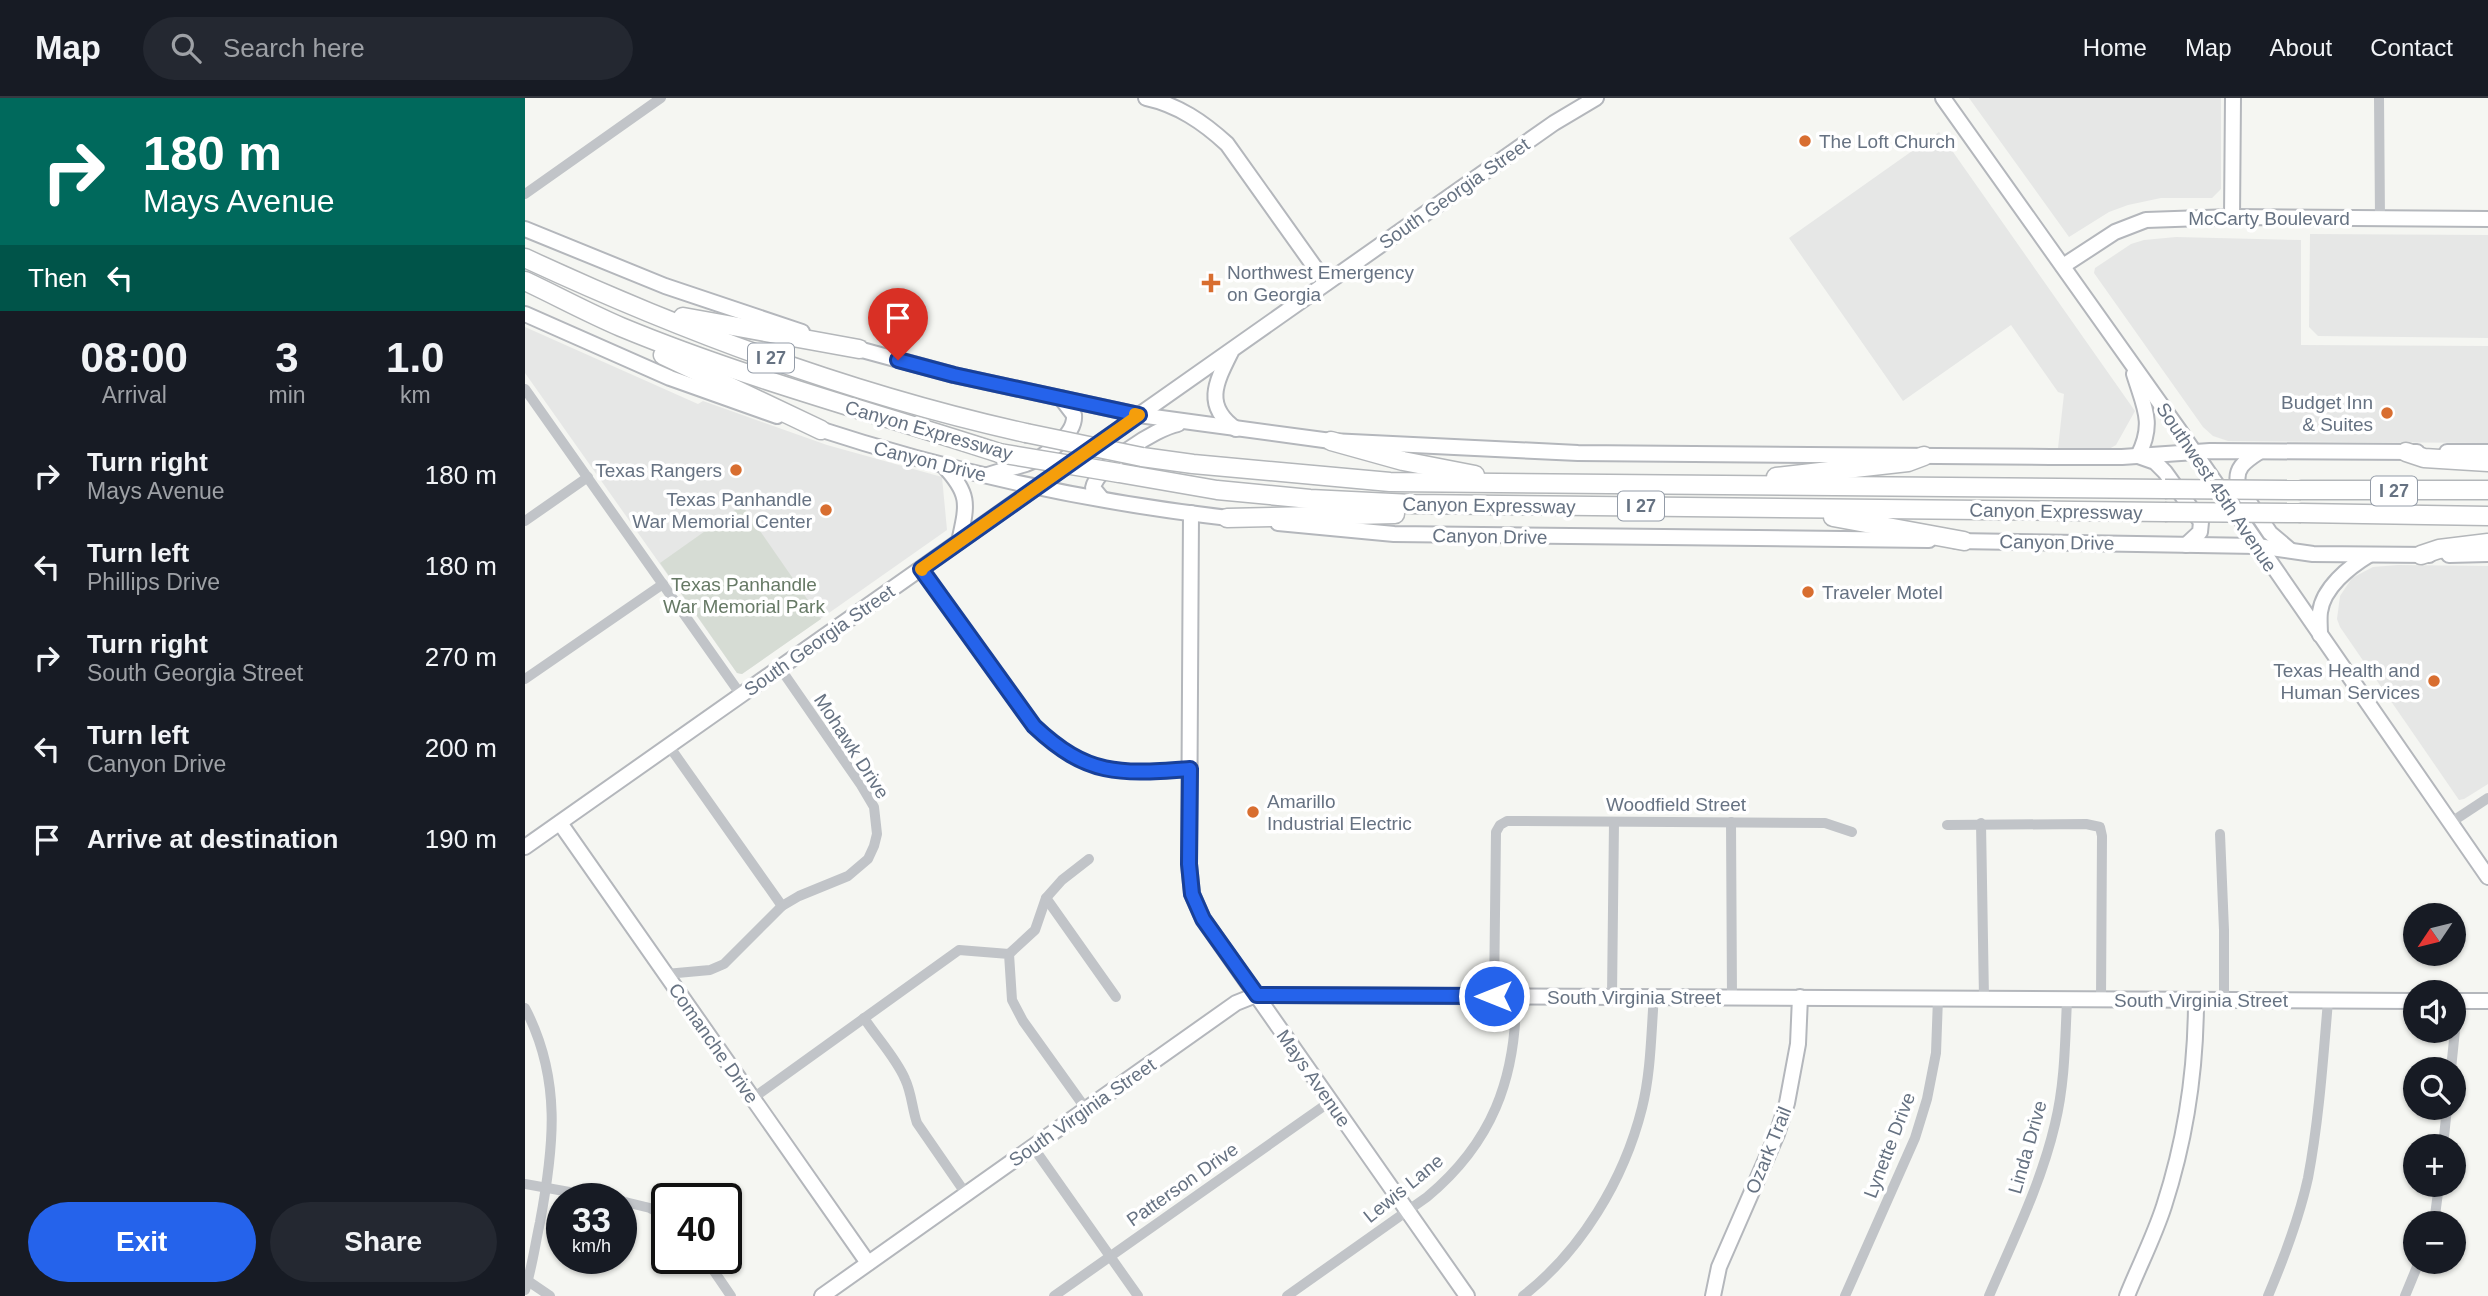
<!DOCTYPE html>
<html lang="en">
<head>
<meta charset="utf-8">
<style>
  body { margin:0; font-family:Arial,sans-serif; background:#242831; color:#f1f3f6; height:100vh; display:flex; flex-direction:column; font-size:26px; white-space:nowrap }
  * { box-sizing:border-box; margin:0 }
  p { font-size:23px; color:#9ea1a6 }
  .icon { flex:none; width:38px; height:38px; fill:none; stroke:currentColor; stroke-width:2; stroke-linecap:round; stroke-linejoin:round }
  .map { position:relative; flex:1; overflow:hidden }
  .side { display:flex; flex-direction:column; background:#171b24; width:525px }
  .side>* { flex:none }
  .hud { background:#00695c; color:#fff; overflow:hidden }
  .needle { width:46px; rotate:235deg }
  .buttons { position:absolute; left:1878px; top:805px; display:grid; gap:14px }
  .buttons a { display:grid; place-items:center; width:63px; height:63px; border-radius:50%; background:#171b24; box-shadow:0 2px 5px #0004; font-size:35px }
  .speed { position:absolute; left:21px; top:1085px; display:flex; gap:14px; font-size:35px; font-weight:700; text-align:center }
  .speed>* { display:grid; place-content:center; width:91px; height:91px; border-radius:50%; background:#171b24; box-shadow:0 2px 5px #0004; line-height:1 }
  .speed small { font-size:18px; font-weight:400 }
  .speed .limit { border:4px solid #111; border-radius:10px; background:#fff; color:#111 }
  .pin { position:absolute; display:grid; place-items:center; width:60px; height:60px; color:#fff; margin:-72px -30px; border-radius:50% 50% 50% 0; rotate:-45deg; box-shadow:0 0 7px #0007 }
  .pin .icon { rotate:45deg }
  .me { position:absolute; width:77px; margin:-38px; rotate:270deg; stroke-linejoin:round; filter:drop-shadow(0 0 5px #0008) }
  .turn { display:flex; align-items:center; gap:24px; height:147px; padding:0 28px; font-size:32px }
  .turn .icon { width:91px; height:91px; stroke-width:2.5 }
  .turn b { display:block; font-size:49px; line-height:60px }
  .then { display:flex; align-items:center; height:66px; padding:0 28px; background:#0003; gap:14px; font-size:26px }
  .eta { display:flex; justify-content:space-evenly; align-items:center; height:119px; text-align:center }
  .eta b { font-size:42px; font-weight:600; line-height:49px }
  .button { display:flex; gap:14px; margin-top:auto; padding:14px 28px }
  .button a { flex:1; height:80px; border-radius:42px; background:#2563eb; color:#fff; font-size:28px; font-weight:600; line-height:80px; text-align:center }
  .button a+a { background:#242831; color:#f1f3f6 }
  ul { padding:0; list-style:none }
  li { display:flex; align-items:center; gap:21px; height:91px; padding:0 28px }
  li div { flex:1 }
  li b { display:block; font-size:26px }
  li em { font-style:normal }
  header { display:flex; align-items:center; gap:42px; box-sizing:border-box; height:98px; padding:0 35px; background:#171b24; border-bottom:2px solid #363941 }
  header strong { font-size:33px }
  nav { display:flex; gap:38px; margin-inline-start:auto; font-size:24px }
  .search { width:490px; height:63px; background:#242831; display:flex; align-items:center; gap:18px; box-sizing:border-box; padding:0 24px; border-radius:38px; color:#9ea1a6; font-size:26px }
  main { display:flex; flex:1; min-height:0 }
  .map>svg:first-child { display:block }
  .built { fill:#e6e7e6 }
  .green { fill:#d6dcd4 }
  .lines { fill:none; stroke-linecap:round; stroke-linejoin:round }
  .secondary-casing { stroke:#b4b7bc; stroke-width:18 }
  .highway-casing { stroke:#b4b7ba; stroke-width:21 }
  .street { stroke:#c1c4c8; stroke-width:10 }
  .secondary { stroke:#fff; stroke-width:14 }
  .highway { stroke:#fff; stroke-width:18 }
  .highway-bridge-casing { stroke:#b4b7ba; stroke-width:21; stroke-linecap:butt }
  .highway-bridge { stroke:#fff; stroke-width:18 }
  .route-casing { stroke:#184099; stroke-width:18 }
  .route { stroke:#2563eb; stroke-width:12 }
  .slow { stroke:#f59e0b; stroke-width:12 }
  .poi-dot { fill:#d86e30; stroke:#fff; stroke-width:2.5 }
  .labels { text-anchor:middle; stroke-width:7; stroke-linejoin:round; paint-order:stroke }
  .shield { fill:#fff; stroke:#949ca8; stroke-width:2 }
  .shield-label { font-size:18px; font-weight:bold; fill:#667282 }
  .poi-label { font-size:19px; fill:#667282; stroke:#fff; text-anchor:start }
  .street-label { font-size:19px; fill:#667282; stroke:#fff }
  .park-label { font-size:19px; fill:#667965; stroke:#fff }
</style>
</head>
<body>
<header>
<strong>Map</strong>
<div class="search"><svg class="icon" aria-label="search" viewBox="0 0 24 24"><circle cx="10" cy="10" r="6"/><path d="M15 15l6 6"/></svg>Search here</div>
<nav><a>Home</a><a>Map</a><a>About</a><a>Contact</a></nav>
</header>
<main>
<section class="side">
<div class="hud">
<div class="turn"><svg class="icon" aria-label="right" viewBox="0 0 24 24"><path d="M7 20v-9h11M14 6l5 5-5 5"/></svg><div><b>180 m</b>Mays Avenue</div></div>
<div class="then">Then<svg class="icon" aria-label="left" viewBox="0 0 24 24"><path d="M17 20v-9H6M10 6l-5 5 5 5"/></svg></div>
</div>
<div class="eta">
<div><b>08:00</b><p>Arrival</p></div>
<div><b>3</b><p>min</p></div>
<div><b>1.0</b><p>km</p></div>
</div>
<ul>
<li><svg class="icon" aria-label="right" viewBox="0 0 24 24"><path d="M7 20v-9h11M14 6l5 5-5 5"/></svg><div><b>Turn right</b><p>Mays Avenue</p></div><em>180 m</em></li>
<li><svg class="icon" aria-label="left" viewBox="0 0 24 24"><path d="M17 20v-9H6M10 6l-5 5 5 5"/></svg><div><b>Turn left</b><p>Phillips Drive</p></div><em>180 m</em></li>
<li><svg class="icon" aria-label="right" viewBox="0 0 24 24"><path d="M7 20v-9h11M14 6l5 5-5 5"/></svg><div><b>Turn right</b><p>South Georgia Street</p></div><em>270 m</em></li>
<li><svg class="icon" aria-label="left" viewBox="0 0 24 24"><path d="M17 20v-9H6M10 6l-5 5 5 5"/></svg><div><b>Turn left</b><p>Canyon Drive</p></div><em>200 m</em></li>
<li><svg class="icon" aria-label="arrive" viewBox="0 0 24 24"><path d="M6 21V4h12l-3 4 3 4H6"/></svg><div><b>Arrive at destination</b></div><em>190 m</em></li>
</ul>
<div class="button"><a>Exit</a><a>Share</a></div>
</section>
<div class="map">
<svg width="1963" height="1198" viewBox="0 0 1963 1198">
  <rect width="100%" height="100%" fill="#f5f6f2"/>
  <g class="built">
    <path d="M1444,0H1696V91L1687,100H1636L1603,107L1584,114L1544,139Z"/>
    <path d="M1414,34L1610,313L1591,347L1584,351L1533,350L1539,296L1533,294L1486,227L1378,303L1264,140Z"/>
    <path d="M1785,136L1963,137V240L1793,238L1784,229Z"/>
    <path d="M1651,139L1776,142V247L1963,248V345L1703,343L1688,338L1678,329L1569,175L1570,170L1606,146L1619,142Z"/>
    <path d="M0,229L173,306L178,303L302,347L417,379L422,432L217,576L212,575L0,275Z"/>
    <path d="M1873,467L1963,468V686L1939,701L1934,702L1815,529L1812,521L1815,498L1827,480L1848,469Z"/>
  </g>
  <path class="green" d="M217,407L296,521L217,576L212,575L135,465Z"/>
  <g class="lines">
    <defs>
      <g id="secondary">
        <path d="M621,0C653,7 678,24 702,46L801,185"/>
        <path d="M1418,0L1654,332L1963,779"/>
        <path d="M1707,119L1708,0"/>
        <path d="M0,131L140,188L277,234"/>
        <path d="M1538,168L1590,134L1621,122L1707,119L1963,121"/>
        <path d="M0,216L145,280L252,318"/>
        <path d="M326,249L429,277L614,317L806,343L1053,355L1525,359H1597L1685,353L1892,354"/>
        <path d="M706,254C691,284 678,308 711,331"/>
        <path d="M1609,276C1619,309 1630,325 1613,358L1630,364L1640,374L1676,424L1675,434L1661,447"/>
        <path d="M288,329C425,374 568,405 712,421"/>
        <path d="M1734,354C1720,363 1708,371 1714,389L1745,435L1765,452"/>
        <path d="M1922,354H1963"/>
        <path d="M419,368C446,397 442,407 434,444"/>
        <path d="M463,377C475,373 488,370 501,366C518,360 551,337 549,317L536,300"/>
        <path d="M577,401L568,390C572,368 631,330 653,326"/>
        <path d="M666,415L664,766L667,796L678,821L942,1198"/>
        <path d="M753,425L869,436L1404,442"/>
        <path d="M1431,443L1732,448L1788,456L1904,457"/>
        <path d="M1924,457L1963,456"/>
        <path d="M1795,537C1795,529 1794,521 1795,514C1798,490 1824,469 1844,457"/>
        <path d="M35,725L343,1165"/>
        <path d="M0,749L1029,25L1071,0"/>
        <path d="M1928,903H1963"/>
        <path d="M297,1198L711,905L731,897L1890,903"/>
        <path d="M1188,1198L1194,1169L1252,1036L1262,1005L1273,946L1275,899"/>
        <path d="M1602,1198C1614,1168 1629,1139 1639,1108C1661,1040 1671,974 1671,902"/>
      </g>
      <g id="highway">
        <path d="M0,160C159,234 329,297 501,335"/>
        <path d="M0,183C32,198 63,215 96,229C219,280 348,314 474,355"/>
        <path d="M158,219L334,251"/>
        <path d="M138,257L296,332"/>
        <path d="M806,343L878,363L950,377"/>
        <path d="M1881,354L1899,360L1963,364"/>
        <path d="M617,359L668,366L865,384L1640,391"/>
        <path d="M594,375L692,392L785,401L887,406L1640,414"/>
        <path d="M1251,379L1383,364L1399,358"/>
        <path d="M1776,392H1963"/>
        <path d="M1776,415L1963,418"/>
        <path d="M1308,419L1439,443"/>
        <path d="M702,420L870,416"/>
        <path d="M1896,457L1914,451L1963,445"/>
      </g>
    </defs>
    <use href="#secondary" class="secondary-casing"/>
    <use href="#highway" class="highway-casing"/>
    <g class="street">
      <path d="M1854,0L1855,120"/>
      <path d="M0,96L136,0"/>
      <path d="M0,291L216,597"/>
      <path d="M0,423L63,379"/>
      <path d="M396,471L509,628C564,679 594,676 665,671"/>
      <path d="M0,581L138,486"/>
      <path d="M144,648L257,808"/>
      <path d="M1206,724L1207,900"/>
      <path d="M1456,725L1459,901"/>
      <path d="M1925,725L1963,700"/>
      <path d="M1422,727L1561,726L1575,729L1577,738L1576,902"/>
      <path d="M1695,736L1699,832V902"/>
      <path d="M521,800L591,899"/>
      <path d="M484,856L510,832L521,800L537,782L564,761"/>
      <path d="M141,876L185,872L199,866L257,808L274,798L323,778L343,761L349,748L352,736L349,709L336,687L255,570"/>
      <path d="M969,898L971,734L975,727L982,723L1300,725L1327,734"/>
      <path d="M1087,898L1089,724"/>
      <path d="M0,910C37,981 29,1049 15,1124C10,1147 7,1170 0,1192"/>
      <path d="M339,920C352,940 371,960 380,981C387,996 387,1011 392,1025L441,1096"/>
      <path d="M1926,971L1933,903"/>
      <path d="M228,1000L434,852L484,856L487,902L498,923L561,1011"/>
      <path d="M1918,1048L1922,1010"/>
      <path d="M508,1049L613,1198"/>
      <path d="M0,1086L83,1101"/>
      <path d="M96,1103L125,1110L142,1119"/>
      <path d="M1909,1125L1914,1087"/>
      <path d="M180,1160L206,1198"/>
      <path d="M3,1183L25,1198"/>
      <path d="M529,1198L806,1003"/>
      <path d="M762,1198L902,1099C967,1045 991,981 991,898"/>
      <path d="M998,1198C1056,1153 1099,1082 1117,1010C1126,974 1126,936 1129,898"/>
      <path d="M1320,1198L1390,1040L1402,1001L1411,955L1413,900"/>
      <path d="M1464,1198C1488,1142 1516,1086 1530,1026C1540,985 1540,944 1542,902"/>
      <path d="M1743,1198C1759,1160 1774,1121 1783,1080C1794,1022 1798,962 1803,903"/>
      <path d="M1880,1198L1894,1164"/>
    </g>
    <use href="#secondary" class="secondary"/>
    <use href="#highway" class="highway"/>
    <defs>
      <g id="highway-bridge">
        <path d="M501,335L617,359"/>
        <path d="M474,355L594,375"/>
        <path d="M1640,391L1776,392"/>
        <path d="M1640,414L1776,415"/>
      </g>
    </defs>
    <use href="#highway-bridge" class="highway-bridge-casing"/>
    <use href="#highway-bridge" class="highway-bridge"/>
  </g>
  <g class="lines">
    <defs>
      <path id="route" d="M373,262L429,277L614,317L396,471L509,628C563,679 595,676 665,671L664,766L667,796L678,821L732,897L969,898"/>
    </defs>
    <use href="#route" class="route-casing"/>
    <use href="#route" class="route"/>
    <path class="slow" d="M397,472L396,471L614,317L610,316"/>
  </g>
  <g class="poi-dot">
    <circle cx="1280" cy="43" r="7"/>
    <path d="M682.5 174.5h7v7h7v7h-7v7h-7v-7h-7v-7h7z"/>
    <circle cx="1862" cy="315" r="7"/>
    <circle cx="211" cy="372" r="7"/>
    <circle cx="301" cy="412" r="7"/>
    <circle cx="1283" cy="494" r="7"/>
    <circle cx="1909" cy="583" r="7"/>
    <circle cx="728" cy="714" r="7"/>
  </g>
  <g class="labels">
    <g class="shield">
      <rect x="223" y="245.5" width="46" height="29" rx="5"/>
      <rect x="1846" y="378.5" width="46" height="29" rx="5"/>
      <rect x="1093" y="393.5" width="46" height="29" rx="5"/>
    </g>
    <g class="shield-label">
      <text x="246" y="266">I 27</text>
      <text x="1869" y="399">I 27</text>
      <text x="1116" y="414">I 27</text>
    </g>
    <g class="poi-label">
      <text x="1294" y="50">The Loft Church</text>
      <text x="702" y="181">Northwest Emergency<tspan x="702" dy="22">on Georgia</tspan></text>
      <text x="1848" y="311" text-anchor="end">Budget Inn<tspan x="1848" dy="22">&amp; Suites</tspan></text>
      <text x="197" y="379" text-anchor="end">Texas Rangers</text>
      <text x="287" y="408" text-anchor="end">Texas Panhandle<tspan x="287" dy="22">War Memorial Center</tspan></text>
      <text x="1297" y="501">Traveler Motel</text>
      <text x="1895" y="579" text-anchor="end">Texas Health and<tspan x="1895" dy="22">Human Services</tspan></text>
      <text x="742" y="710">Amarillo<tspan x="742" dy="22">Industrial Electric</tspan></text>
    </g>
    <g class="street-label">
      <text transform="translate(929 95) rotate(-35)" y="7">South Georgia Street</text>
      <text x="1744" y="127">McCarty Boulevard</text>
      <text transform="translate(404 332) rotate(16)" y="7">Canyon Expressway</text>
      <text transform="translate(405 363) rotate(14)" y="7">Canyon Drive</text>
      <text transform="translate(1692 389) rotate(56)" y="7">Southwest 45th Avenue</text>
      <text transform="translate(964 407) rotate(1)" y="7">Canyon Expressway</text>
      <text transform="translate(1531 413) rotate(1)" y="7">Canyon Expressway</text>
      <text transform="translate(965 438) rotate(1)" y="7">Canyon Drive</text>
      <text transform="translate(1532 444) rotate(1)" y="7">Canyon Drive</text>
      <text transform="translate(294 542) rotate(-35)" y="7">South Georgia Street</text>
      <text transform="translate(327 648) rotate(57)" y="7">Mohawk Drive</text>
      <text x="1151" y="713">Woodfield Street</text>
      <text x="1109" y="906">South Virginia Street</text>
      <text x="1676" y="909">South Virginia Street</text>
      <text transform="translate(189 945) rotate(55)" y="7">Comanche Drive</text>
      <text transform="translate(789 980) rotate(55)" y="7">Mays Avenue</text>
      <text transform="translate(557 1014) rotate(-35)" y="7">South Virginia Street</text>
      <text transform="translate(1364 1047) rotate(-69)" y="7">Lynette Drive</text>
      <text transform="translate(1502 1049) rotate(-74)" y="7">Linda Drive</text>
      <text transform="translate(1243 1052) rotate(-68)" y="7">Ozark Trail</text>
      <text transform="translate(657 1086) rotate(-35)" y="7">Patterson Drive</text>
      <text transform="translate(878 1090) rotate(-39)" y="7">Lewis Lane</text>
    </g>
    <g class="park-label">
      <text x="219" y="493">Texas Panhandle<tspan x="219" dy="22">War Memorial Park</tspan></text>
    </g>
  </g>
</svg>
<div class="buttons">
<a><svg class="needle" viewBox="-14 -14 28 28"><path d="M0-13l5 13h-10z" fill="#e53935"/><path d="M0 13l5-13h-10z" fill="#9ea1a6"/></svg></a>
<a><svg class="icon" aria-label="sound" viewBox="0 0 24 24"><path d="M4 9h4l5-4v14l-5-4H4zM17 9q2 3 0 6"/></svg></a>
<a><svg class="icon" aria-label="search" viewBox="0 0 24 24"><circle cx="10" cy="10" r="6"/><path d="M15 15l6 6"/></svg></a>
<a>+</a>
<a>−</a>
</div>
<div class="speed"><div>33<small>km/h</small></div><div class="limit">40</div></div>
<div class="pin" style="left:373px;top:262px;background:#d93025"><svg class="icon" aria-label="arrive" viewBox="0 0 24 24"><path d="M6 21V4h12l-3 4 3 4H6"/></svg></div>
<svg class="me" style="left:969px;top:898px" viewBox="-20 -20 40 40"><circle r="17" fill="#2563eb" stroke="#fff" stroke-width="3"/><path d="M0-11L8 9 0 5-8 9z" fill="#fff"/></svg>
</div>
</main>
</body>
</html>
